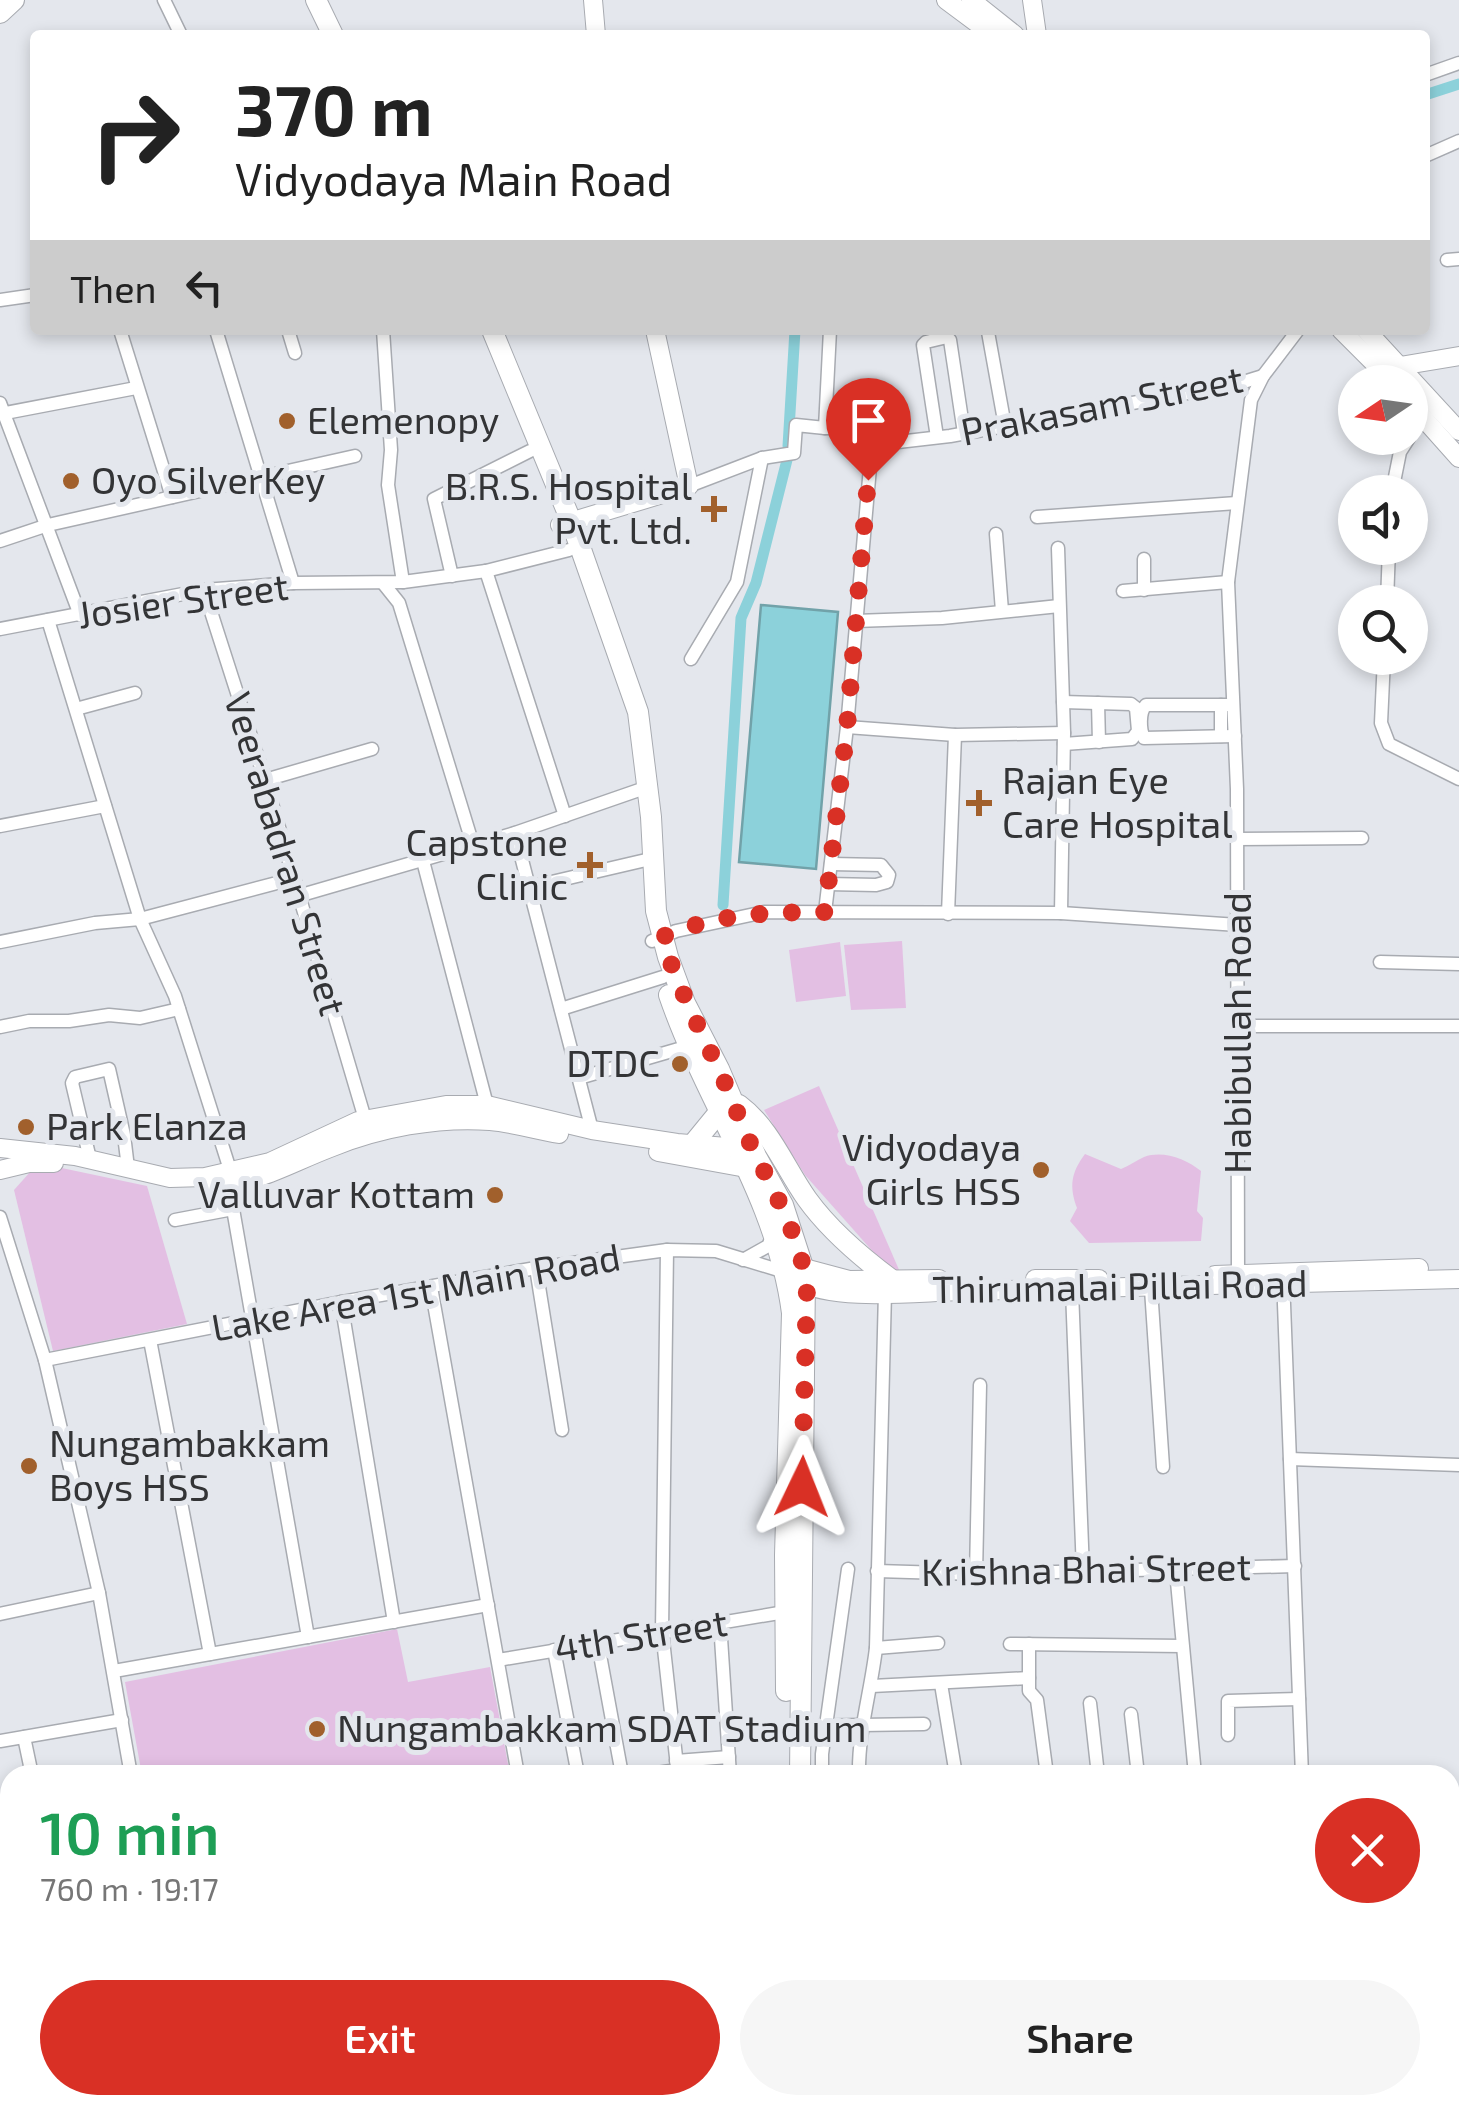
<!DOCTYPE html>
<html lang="en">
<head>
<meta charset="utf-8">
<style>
  body { margin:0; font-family:"Exo 2",sans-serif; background:#f6f6f6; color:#222; height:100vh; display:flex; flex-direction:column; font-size:38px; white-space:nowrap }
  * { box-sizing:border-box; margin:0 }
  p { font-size:32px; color:#767676 }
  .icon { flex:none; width:55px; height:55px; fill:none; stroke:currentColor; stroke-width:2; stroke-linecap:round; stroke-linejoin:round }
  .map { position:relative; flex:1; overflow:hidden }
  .sheet { position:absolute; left:0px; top:1765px; width:1460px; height:350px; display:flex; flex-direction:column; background:#fff; border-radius:30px 30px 0 0; box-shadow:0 5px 15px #0003 }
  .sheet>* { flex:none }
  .banner { position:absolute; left:30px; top:30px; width:1400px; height:305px; border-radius:10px; box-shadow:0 5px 15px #0003; background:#fff; color:#222; overflow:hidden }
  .needle { width:65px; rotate:257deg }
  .buttons { position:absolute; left:1338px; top:365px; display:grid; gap:20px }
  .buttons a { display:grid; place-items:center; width:90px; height:90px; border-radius:50%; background:#fff; box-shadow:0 5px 15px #0003; font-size:50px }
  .pin { position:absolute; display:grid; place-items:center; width:85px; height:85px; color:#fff; margin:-102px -42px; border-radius:50% 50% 50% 0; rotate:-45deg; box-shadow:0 0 10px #0007 }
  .pin .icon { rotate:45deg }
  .me { position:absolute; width:110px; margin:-55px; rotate:2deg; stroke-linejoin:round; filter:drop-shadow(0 0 8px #0008) }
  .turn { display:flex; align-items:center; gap:35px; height:210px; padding:0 40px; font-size:45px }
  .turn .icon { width:130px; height:130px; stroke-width:2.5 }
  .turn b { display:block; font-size:70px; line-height:85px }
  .then { display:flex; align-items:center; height:95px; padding:0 40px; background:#0003; gap:20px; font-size:38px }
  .round { display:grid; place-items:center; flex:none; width:105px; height:105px; border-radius:52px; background:#f6f6f6 }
  .overview { display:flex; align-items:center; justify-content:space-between; height:170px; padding:0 40px }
  h1 { font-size:60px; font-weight:600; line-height:75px; color:#1e9e55 }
  .cta { display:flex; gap:20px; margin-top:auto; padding:20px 40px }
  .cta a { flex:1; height:115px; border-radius:60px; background:#d93025; color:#fff; font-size:40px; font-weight:600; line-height:115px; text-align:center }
  .cta a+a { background:#f6f6f6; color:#222 }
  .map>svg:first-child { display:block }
  .green { fill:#e3bfe3 }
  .water { fill:#8cd1da; stroke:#71a2a9; stroke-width:2.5 }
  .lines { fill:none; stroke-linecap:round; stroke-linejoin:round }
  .canal { stroke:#8cd1da; stroke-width:11 }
  .street-casing { stroke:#a8abb1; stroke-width:15 }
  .secondary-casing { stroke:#a8abb1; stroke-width:20 }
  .primary-casing { stroke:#a8abb1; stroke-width:22 }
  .street { stroke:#fff; stroke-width:12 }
  .secondary { stroke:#fff; stroke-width:18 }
  .primary { stroke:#fff; stroke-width:20 }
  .route { stroke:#d93025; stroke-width:18; stroke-dasharray:0 32.4 }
  .poi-dot { fill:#a1602c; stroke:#e4e7ed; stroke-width:4 }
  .labels { text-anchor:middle; stroke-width:10; stroke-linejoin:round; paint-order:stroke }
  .street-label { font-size:38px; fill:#333436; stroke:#e4e7ed }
  .poi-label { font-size:38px; fill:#333436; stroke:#e4e7ed; text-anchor:start }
</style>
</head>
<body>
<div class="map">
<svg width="1459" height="2115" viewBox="0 0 1459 2115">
  <rect width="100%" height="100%" fill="#e4e7ed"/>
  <g class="green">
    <path d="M902,941L906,1008L851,1010L844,945Z"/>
    <path d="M840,942L846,996L796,1002L789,950Z"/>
    <path d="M819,1086L900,1272L883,1263L805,1175L764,1110Z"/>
    <path d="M1085,1154L1121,1169C1129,1166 1137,1160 1144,1157C1163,1150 1186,1159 1201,1171L1197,1211L1203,1218L1201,1241L1089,1243L1070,1221L1077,1208C1069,1186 1071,1173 1085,1154Z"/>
    <path d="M57,1167L147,1186L187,1324L53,1351L14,1190L31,1171Z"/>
    <path d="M397,1629L408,1682L490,1667L510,1775H142L125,1682Z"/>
  </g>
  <path class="water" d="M761,605L838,612L816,869L739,862Z"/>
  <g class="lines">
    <g class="canal">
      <path d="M1425,95L1459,84"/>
      <path d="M788,446L795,330"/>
      <path d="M723,905L741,618L756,583L787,460"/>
    </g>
    <defs>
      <g id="street">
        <path d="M164,0L181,35"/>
        <path d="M1425,75L1459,63"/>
        <path d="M1425,156L1459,141"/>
        <path d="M1447,260L1459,259"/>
        <path d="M0,300L35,295"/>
        <path d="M120,330L172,497"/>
        <path d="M216,330L293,583"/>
        <path d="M288,330L295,353"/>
        <path d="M383,330L391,450L388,485L403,582"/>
        <path d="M988,332L1005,426"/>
        <path d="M0,403L80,615"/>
        <path d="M0,414L136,388"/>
        <path d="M937,437L923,345L926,342L947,337L950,340L964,433"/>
        <path d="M872,445L950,436L1237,384L1263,376"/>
        <path d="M689,486L762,458L794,453L796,425L825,428"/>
        <path d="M1392,492L1400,452L1409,438"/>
        <path d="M1037,517L1237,503"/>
        <path d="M996,534L1002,611"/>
        <path d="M0,541L48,525L355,456"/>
        <path d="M1058,548L1064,733L1061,913"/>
        <path d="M1144,559V590"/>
        <path d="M486,571L565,816"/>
        <path d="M452,576L434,499L530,451"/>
        <path d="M383,583L399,603L473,845"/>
        <path d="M204,590L265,780L365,1119"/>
        <path d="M1123,591L1228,582"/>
        <path d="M1387,602L1389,548"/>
        <path d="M48,620L140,919L175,996L231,1173"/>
        <path d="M855,621L942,618L1059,606"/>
        <path d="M0,629L204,590L293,583L403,582L486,571L569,550"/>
        <path d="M1384,658L1381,723L1389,744L1459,779"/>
        <path d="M691,659L737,582L762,458"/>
        <path d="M1063,702L1131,704L1136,708L1138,731L1132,739L1064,744"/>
        <path d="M1098,703L1099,742"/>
        <path d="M1221,705V736"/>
        <path d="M1233,705H1146C1139,712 1140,730 1144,738L1235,736"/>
        <path d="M76,709L135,693"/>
        <path d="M847,727L955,735L1064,733"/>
        <path d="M265,780L372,749"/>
        <path d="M0,826L105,806"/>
        <path d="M515,833L592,1130"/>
        <path d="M1237,839L1362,838"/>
        <path d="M423,861L487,1105"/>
        <path d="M828,884L876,885L887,882L889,875L881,865L831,864"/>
        <path d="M530,887L646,860"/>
        <path d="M298,896L515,833L642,789"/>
        <path d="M825,912L847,727L872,445L865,429L825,428L830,330"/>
        <path d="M948,914L955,735"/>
        <path d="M652,941L676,931L764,912L1061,913L1238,925"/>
        <path d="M0,942L95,923L140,919L292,879"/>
        <path d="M1380,962L1459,964"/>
        <path d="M561,1009L663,977"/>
        <path d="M1239,1026H1459"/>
        <path d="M0,1027L29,1021H69L109,1015L140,1018L179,1009"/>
        <path d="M579,1078L689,1046"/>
        <path d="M90,1159L72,1083L75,1077L109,1069L124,1135L128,1168"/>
        <path d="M0,1217L45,1360L99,1593L131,1775"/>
        <path d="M175,1220L233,1209L308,1637"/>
        <path d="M667,1250L662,1631L678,1775"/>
        <path d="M743,1260L768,1246L774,1233"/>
        <path d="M536,1268L562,1430"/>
        <path d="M1238,1273L1237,789L1228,582L1251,400L1263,376L1298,330"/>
        <path d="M1283,1278L1302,1775"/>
        <path d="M431,1287L518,1775"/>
        <path d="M1151,1289L1163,1467"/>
        <path d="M1072,1291L1083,1571"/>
        <path d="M341,1302L394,1622"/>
        <path d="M150,1340L210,1654"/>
        <path d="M45,1360L341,1302L536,1268L667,1250L716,1251L785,1272"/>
        <path d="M1290,1459L1459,1465"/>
        <path d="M877,1571L976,1574L1295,1566"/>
        <path d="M1176,1571L1195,1775"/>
        <path d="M976,1574L980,1385"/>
        <path d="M0,1614L99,1593"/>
        <path d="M720,1623L730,1775"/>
        <path d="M598,1644L621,1769L625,1775"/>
        <path d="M1010,1644L1182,1646"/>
        <path d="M1029,1644V1691L1037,1700L1047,1775"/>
        <path d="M876,1648L938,1643"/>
        <path d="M554,1650L578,1775"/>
        <path d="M498,1660L785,1612"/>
        <path d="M114,1671L488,1605"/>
        <path d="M941,1684L956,1775"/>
        <path d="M872,1686L1029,1678"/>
        <path d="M1090,1703L1098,1775"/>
        <path d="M1131,1714L1138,1775"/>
        <path d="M800,1726L924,1724"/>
        <path d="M1228,1735V1701L1299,1699"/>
        <path d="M24,1737L32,1775"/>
        <path d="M0,1741L122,1720"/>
        <path d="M676,1761L729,1757"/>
        <path d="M644,1775L677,1770"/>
        <path d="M822,1775V1754L848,1569"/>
        <path d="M859,1775C858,1732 871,1691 876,1648L885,1292"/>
        <path d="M1450,1928H1459"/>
        <path d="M0,1929L10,1928"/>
        <path d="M1450,2049L1459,2050"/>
        <path d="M701,2105L703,2115"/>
        <path d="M1083,2105L1084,2115"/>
        <path d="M1317,2105V2115"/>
        <path d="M819,2107L1023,2115"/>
        <path d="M349,2115L409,2105"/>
      </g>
      <g id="secondary">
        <path d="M593,0L596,35"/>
        <path d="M946,0L993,35"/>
        <path d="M971,0L1015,35"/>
        <path d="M1032,0L1037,35"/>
        <path d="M1341,330L1393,382"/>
        <path d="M1366,330L1459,431"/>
        <path d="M1387,376L1400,366L1459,356"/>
        <path d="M1410,403L1459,458"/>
        <path d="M560,525L689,486L655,330"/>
        <path d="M0,1148L75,1156L170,1178L205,1177L270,1162L358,1121L446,1105H487L592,1130L677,1143L739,1148L749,1153"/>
        <path d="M658,1152L746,1168"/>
        <path d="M0,1170L29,1163H54"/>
        <path d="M212,1187C261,1182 286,1165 330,1148C379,1128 437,1117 490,1121C513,1123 536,1130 559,1134"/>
        <path d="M792,1271L804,1268L849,1280L939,1279"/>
        <path d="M1215,1275L1419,1268"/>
        <path d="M1035,1279H1099"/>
        <path d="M796,1281C841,1303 921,1291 970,1291C1133,1288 1296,1284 1459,1279"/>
        <path d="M0,2092L10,2094"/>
        <path d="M22,2105L25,2115"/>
      </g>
      <g id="primary">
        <path d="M316,0L333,35"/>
        <path d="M0,13L14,0"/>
        <path d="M492,330L571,521L638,712L651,817L656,911L668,957L685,1003L719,1069L756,1156L783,1205L805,1273L800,1775"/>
        <path d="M669,995C706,1103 777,1197 792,1313L785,1555L786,1691"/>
        <path d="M739,1105C770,1128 785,1168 807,1199C830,1231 861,1257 892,1280"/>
        <path d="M693,1144L720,1111"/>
        <path d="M819,2105V2115"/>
      </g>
    </defs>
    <use href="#street" class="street-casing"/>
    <use href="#secondary" class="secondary-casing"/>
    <use href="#primary" class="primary-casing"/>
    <use href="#street" class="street"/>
    <use href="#secondary" class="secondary"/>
    <use href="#primary" class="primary"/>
  </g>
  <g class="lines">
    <path class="route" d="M802,1487L807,1286C800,1239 778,1199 757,1157C743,1130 733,1100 720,1072C699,1027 677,985 662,937C713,914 770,912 825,912L847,727L868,480"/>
  </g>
  <g class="poi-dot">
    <circle cx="287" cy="421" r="10"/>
    <circle cx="71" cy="481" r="10"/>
    <path d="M709 494h10v10h10v10h-10v10h-10v-10h-10v-10h10z"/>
    <path d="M974 788h10v10h10v10h-10v10h-10v-10h-10v-10h10z"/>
    <path d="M585 850h10v10h10v10h-10v10h-10v-10h-10v-10h10z"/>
    <circle cx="680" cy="1064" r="10"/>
    <circle cx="26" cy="1127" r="10"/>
    <circle cx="1041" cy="1170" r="10"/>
    <circle cx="495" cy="1195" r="10"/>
    <circle cx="29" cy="1466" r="10"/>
    <circle cx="317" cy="1729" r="10"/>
  </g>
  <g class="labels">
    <g class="street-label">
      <text transform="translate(1102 406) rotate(-11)" y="13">Prakasam Street</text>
      <text transform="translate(183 601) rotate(-8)" y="13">Josier Street</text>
      <text transform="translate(285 854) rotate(73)" y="13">Veerabadran Street</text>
      <text transform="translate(1238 1033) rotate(-90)" y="13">Habibullah Road</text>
      <text transform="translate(1120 1287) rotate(-1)" y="13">Thirumalai Pillai Road</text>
      <text transform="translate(416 1293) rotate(-10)" y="13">Lake Area 1st Main Road</text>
      <text transform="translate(1086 1570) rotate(-1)" y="13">Krishna Bhai Street</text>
      <text transform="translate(641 1636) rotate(-9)" y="13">4th Street</text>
    </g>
    <g class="poi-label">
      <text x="307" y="434">Elemenopy</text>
      <text x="91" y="494">Oyo SilverKey</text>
      <text x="692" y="500" text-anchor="end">B.R.S. Hospital<tspan x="692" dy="44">Pvt. Ltd.</tspan></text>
      <text x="1002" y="794">Rajan Eye<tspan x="1002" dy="44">Care Hospital</tspan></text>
      <text x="568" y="856" text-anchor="end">Capstone<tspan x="568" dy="44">Clinic</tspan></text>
      <text x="660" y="1077" text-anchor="end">DTDC</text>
      <text x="46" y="1140">Park Elanza</text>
      <text x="1021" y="1161" text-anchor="end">Vidyodaya<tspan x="1021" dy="44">Girls HSS</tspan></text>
      <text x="475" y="1208" text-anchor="end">Valluvar Kottam</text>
      <text x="49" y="1457">Nungambakkam<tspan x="49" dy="44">Boys HSS</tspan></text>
      <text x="337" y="1742">Nungambakkam SDAT Stadium</text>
    </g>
  </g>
</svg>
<div class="buttons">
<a><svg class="needle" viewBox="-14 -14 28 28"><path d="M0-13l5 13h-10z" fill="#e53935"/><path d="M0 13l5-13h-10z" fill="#767676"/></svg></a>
<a><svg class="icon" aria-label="sound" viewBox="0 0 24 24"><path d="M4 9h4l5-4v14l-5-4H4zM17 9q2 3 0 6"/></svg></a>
<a><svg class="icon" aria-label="search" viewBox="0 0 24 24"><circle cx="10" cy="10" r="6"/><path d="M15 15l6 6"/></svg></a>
</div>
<div class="pin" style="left:868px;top:480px;background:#d93025"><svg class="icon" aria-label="arrive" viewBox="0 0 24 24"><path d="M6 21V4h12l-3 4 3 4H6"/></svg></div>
<svg class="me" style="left:802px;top:1487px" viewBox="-20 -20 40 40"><path d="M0-17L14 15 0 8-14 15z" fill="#d93025" stroke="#fff" stroke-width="4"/></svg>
<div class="banner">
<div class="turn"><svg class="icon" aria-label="right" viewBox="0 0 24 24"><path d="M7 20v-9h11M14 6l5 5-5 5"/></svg><div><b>370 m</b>Vidyodaya Main Road</div></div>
<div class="then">Then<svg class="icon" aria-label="left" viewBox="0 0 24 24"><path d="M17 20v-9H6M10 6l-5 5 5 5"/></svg></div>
</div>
<section class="sheet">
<div class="overview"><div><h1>10 min</h1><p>760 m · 19:17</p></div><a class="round" style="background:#d93025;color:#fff"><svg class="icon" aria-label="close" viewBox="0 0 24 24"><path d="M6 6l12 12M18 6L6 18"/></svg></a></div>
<div class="cta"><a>Exit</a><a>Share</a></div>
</section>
</div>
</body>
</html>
